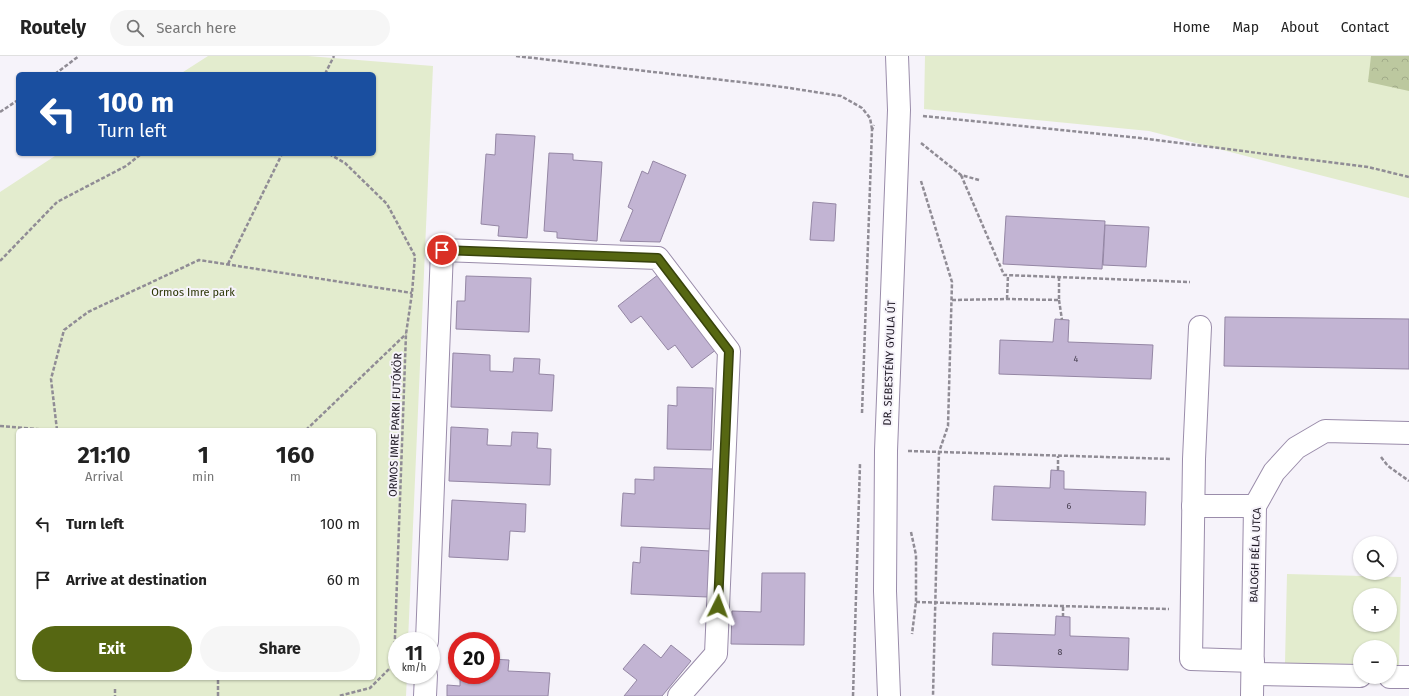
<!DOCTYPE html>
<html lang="en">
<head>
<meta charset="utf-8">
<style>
  body { margin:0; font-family:"Fira Sans",sans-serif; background:#f6f6f6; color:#222; height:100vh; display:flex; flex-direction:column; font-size:15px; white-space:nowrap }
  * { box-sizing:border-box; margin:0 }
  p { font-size:13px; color:#767676 }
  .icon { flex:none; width:22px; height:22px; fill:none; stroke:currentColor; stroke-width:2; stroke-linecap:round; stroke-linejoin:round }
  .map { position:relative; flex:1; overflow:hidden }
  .panel { position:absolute; left:16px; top:372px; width:360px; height:252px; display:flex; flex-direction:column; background:#fff; border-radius:6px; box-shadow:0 1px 3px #0004 }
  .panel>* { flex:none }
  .banner { position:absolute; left:16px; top:16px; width:360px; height:84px; border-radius:6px; box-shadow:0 1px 3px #0004; background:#1a4fa0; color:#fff; overflow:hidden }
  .fabs { position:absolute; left:1353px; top:480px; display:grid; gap:8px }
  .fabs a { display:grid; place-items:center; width:44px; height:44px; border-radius:50%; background:#fff; box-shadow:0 1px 3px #0004; font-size:20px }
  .speed { position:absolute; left:388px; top:576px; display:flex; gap:8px; font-size:20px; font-weight:700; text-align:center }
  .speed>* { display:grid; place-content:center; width:52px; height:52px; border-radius:50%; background:#fff; box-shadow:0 1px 3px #0004; line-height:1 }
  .speed small { font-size:10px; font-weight:400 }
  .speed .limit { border:6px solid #d22; background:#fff; color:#111 }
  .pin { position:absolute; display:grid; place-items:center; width:34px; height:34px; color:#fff; margin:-17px; border:2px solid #fff; border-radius:50%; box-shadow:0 1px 4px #0007 }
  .me { position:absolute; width:44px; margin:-22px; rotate:3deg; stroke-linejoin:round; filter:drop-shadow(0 0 3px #0008) }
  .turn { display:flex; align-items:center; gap:14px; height:84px; padding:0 16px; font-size:18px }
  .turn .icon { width:52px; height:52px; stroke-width:2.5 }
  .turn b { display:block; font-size:28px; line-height:34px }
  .eta { display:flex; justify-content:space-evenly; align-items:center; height:68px; text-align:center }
  .eta b { font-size:24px; font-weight:700; line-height:28px }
  .cta { display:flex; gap:8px; margin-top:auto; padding:8px 16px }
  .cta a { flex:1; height:46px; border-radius:24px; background:#566712; color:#fff; font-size:16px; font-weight:700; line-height:46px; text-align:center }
  .cta a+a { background:#f6f6f6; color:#222 }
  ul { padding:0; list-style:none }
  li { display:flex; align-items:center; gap:12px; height:56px; padding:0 16px }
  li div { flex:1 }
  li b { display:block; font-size:15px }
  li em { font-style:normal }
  header { display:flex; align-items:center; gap:24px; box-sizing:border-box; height:56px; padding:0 20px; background:#fff; border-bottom:1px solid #e0e0e0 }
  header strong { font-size:19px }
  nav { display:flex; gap:22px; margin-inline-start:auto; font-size:14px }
  .search { width:280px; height:36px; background:#f6f6f6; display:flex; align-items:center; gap:10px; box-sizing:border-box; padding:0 14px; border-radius:22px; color:#767676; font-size:15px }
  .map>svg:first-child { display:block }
  .green { fill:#e3ecce; fill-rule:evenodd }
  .forest { fill:url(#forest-crowns) }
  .building { fill:#c2b4d3; stroke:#9486a4 }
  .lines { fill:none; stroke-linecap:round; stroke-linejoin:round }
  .minor-casing { stroke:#9a8caa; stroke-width:24 }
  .path { stroke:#908c95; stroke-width:2.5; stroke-dasharray:4 2; stroke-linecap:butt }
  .minor { stroke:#fff; stroke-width:22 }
  .route-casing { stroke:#38430c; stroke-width:10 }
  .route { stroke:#566712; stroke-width:7 }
  .labels { text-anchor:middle; stroke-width:4; stroke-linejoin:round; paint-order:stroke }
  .number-label { font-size:9px; fill:#463e4f }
  .park-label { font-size:11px; fill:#2b3504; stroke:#f6f3fa }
  .street-label { font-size:11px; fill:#1d1723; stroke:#f6f3fa }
</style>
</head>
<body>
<header>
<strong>Routely</strong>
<div class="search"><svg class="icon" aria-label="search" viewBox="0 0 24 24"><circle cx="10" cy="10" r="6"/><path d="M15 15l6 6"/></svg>Search here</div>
<nav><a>Home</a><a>Map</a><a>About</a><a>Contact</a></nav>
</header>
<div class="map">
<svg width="1409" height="640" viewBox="0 0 1409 640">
  <defs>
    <pattern id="forest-crowns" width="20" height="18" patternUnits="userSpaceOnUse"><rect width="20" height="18" fill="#bcc89f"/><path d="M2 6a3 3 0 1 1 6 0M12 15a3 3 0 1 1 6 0" fill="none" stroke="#a1ab89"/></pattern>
  </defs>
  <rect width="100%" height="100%" fill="#f6f3fa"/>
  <g class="green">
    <path d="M208,0H308L433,10L408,585H397V619H407L406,640H0V136L58,98H374V18H180ZM18,374H374V622H18Z"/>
    <path d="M925,0H1409V142L1149,75L924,53Z"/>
    <path d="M1287,518L1401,521L1399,609H1390V591H1360V608L1285,607ZM1360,539H1390V569H1360Z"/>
  </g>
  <path class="forest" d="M1371,0H1409V35L1368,26Z"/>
  <g class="building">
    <path d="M496,78L535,80L527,182L498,180L499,170L481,168L486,98L495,99Z"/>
    <path d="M549,97L573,98V104L602,106L597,185L557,182V176L544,175Z"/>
    <path d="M653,105L686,119L660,186L620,185L633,154L628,151L642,115L648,118Z"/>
    <path d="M813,146L836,148L834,185L810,184Z"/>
    <path d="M1006,160L1105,165L1102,213L1003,208Z"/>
    <path d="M1105,169L1149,171L1146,211L1103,209Z"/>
    <path d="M659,218L717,293L692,312L675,289L668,294L641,260L631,267L618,250Z"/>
    <path d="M466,220L531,222L529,276L456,273L457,245H465Z"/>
    <path d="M1225,261L1409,263V313L1224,310Z"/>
    <path d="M1055,263L1069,264L1068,286L1153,289L1151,323L999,318L1000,284L1053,286Z"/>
    <path d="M453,297L490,299V315L513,316L514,302L540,303L539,318L554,319L552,355L451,351Z"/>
    <path d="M677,331L713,332L711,394L667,393L668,349L677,350Z"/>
    <path d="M451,371L488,373L487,389L511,390L512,376L538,377L537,392L551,393L550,429L449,425Z"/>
    <path d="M654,411L713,413L710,473L621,470L623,437L635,438V423L654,424Z"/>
    <path d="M1051,414L1064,415V433L1146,436L1145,469L992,464L994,430L1050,432Z"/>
    <path d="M452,444L526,448L525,476L510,475L508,504L449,501Z"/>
    <path d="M641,491L710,495L708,541L631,538L633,506L640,507Z"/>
    <path d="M762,517H805L804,589L731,588L732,555L761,556Z"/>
    <path d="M1056,560L1070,561V580L1129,582L1128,614L992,609L993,577L1055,579Z"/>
    <path d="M644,588L661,602L671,589L691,605L662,640H624L637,624L623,613Z"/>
    <path d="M491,603L509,604L508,615L550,617L548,640H447V629L460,630V620L477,621V619H491Z"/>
  </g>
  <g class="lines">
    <defs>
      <g id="minor">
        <path d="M1200,271L1194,403L1191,603L1253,605"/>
        <path d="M1193,450H1255"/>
        <path d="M427,585L442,194L658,202L729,295L716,598L679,640"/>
        <path d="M1253,618L1360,620"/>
        <path d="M1390,621H1409"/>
        <path d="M425,640L426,619"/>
        <path d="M889,640L885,535L886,395L899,54L897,0"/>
        <path d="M1252,640L1255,450L1274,416L1296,392L1325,375L1409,377"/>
      </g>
    </defs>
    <use href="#minor" class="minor-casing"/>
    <g class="path">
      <path d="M516,0L783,31L841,40L862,52L870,62L872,73"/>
      <path d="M55,18L79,0"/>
      <path d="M325,18L334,0"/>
      <path d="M0,56L18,44"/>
      <path d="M923,60L1140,82L1368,111L1409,121"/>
      <path d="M921,87L961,119L979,124"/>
      <path d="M329,98L345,107L387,148L415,200L412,237L406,278L394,608L370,632L339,640"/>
      <path d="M961,119L1004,219L1190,226"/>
      <path d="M921,125L952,226L948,370L939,396L933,640"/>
      <path d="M0,205L57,146L126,110L141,98"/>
      <path d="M228,208L282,98"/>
      <path d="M1007,243L1008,219"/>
      <path d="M952,244L1007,243L1059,244V221"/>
      <path d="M1059,244L1062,264"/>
      <path d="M862,357L872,74L874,69"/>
      <path d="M0,370L49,374"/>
      <path d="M57,374L51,323L64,274L88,256L199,204L412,237"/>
      <path d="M306,374L406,278"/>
      <path d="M908,395L1171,403"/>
      <path d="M1381,401L1388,410L1409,425"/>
      <path d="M1058,414V400"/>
      <path d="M911,476L916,499V546L912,578"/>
      <path d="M916,546L1169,553"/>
      <path d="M1063,551V560"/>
      <path d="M115,633V640"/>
      <path d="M218,640V622"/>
      <path d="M853,640L860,408"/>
    </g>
    <use href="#minor" class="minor"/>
  </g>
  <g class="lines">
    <defs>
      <path id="route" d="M442,194L658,202L729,295L718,550"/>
    </defs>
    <use href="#route" class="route-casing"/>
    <use href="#route" class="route"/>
  </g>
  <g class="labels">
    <g class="number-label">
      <text x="1076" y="306">4</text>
      <text x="1069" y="453">6</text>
      <text x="1060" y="599">8</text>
    </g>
    <g class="park-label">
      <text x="193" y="240">Ormos Imre park</text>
    </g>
    <g class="street-label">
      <text transform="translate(889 307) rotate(-88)" y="4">DR. SEBESTÉNY GYULA ÚT</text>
      <text transform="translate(395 369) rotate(-88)" y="4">ORMOS IMRE PARKI FUTÓKÖR</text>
      <text transform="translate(1255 499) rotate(-88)" y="4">BALOGH BÉLA UTCA</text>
    </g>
  </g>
</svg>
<div class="fabs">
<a><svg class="icon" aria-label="search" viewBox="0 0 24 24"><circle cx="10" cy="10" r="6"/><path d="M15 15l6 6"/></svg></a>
<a>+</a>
<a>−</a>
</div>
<div class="speed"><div>11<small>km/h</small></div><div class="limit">20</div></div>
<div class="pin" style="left:442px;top:194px;background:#d93025"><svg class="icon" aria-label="arrive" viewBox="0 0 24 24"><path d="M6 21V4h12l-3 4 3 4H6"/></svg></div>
<svg class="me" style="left:718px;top:550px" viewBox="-20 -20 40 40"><path d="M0-17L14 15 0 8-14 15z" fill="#566712" stroke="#fff" stroke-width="4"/></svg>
<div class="banner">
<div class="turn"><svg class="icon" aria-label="left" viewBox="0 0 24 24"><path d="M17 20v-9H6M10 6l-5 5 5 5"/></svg><div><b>100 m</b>Turn left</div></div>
</div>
<section class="panel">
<div class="eta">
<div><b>21:10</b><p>Arrival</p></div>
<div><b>1</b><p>min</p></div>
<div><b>160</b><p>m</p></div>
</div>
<ul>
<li><svg class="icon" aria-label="left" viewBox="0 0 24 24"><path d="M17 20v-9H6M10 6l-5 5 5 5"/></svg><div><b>Turn left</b></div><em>100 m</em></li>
<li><svg class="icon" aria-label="arrive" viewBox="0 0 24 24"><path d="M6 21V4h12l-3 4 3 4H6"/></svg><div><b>Arrive at destination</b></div><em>60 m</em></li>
</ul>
<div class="cta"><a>Exit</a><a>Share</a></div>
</section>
</div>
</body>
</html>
